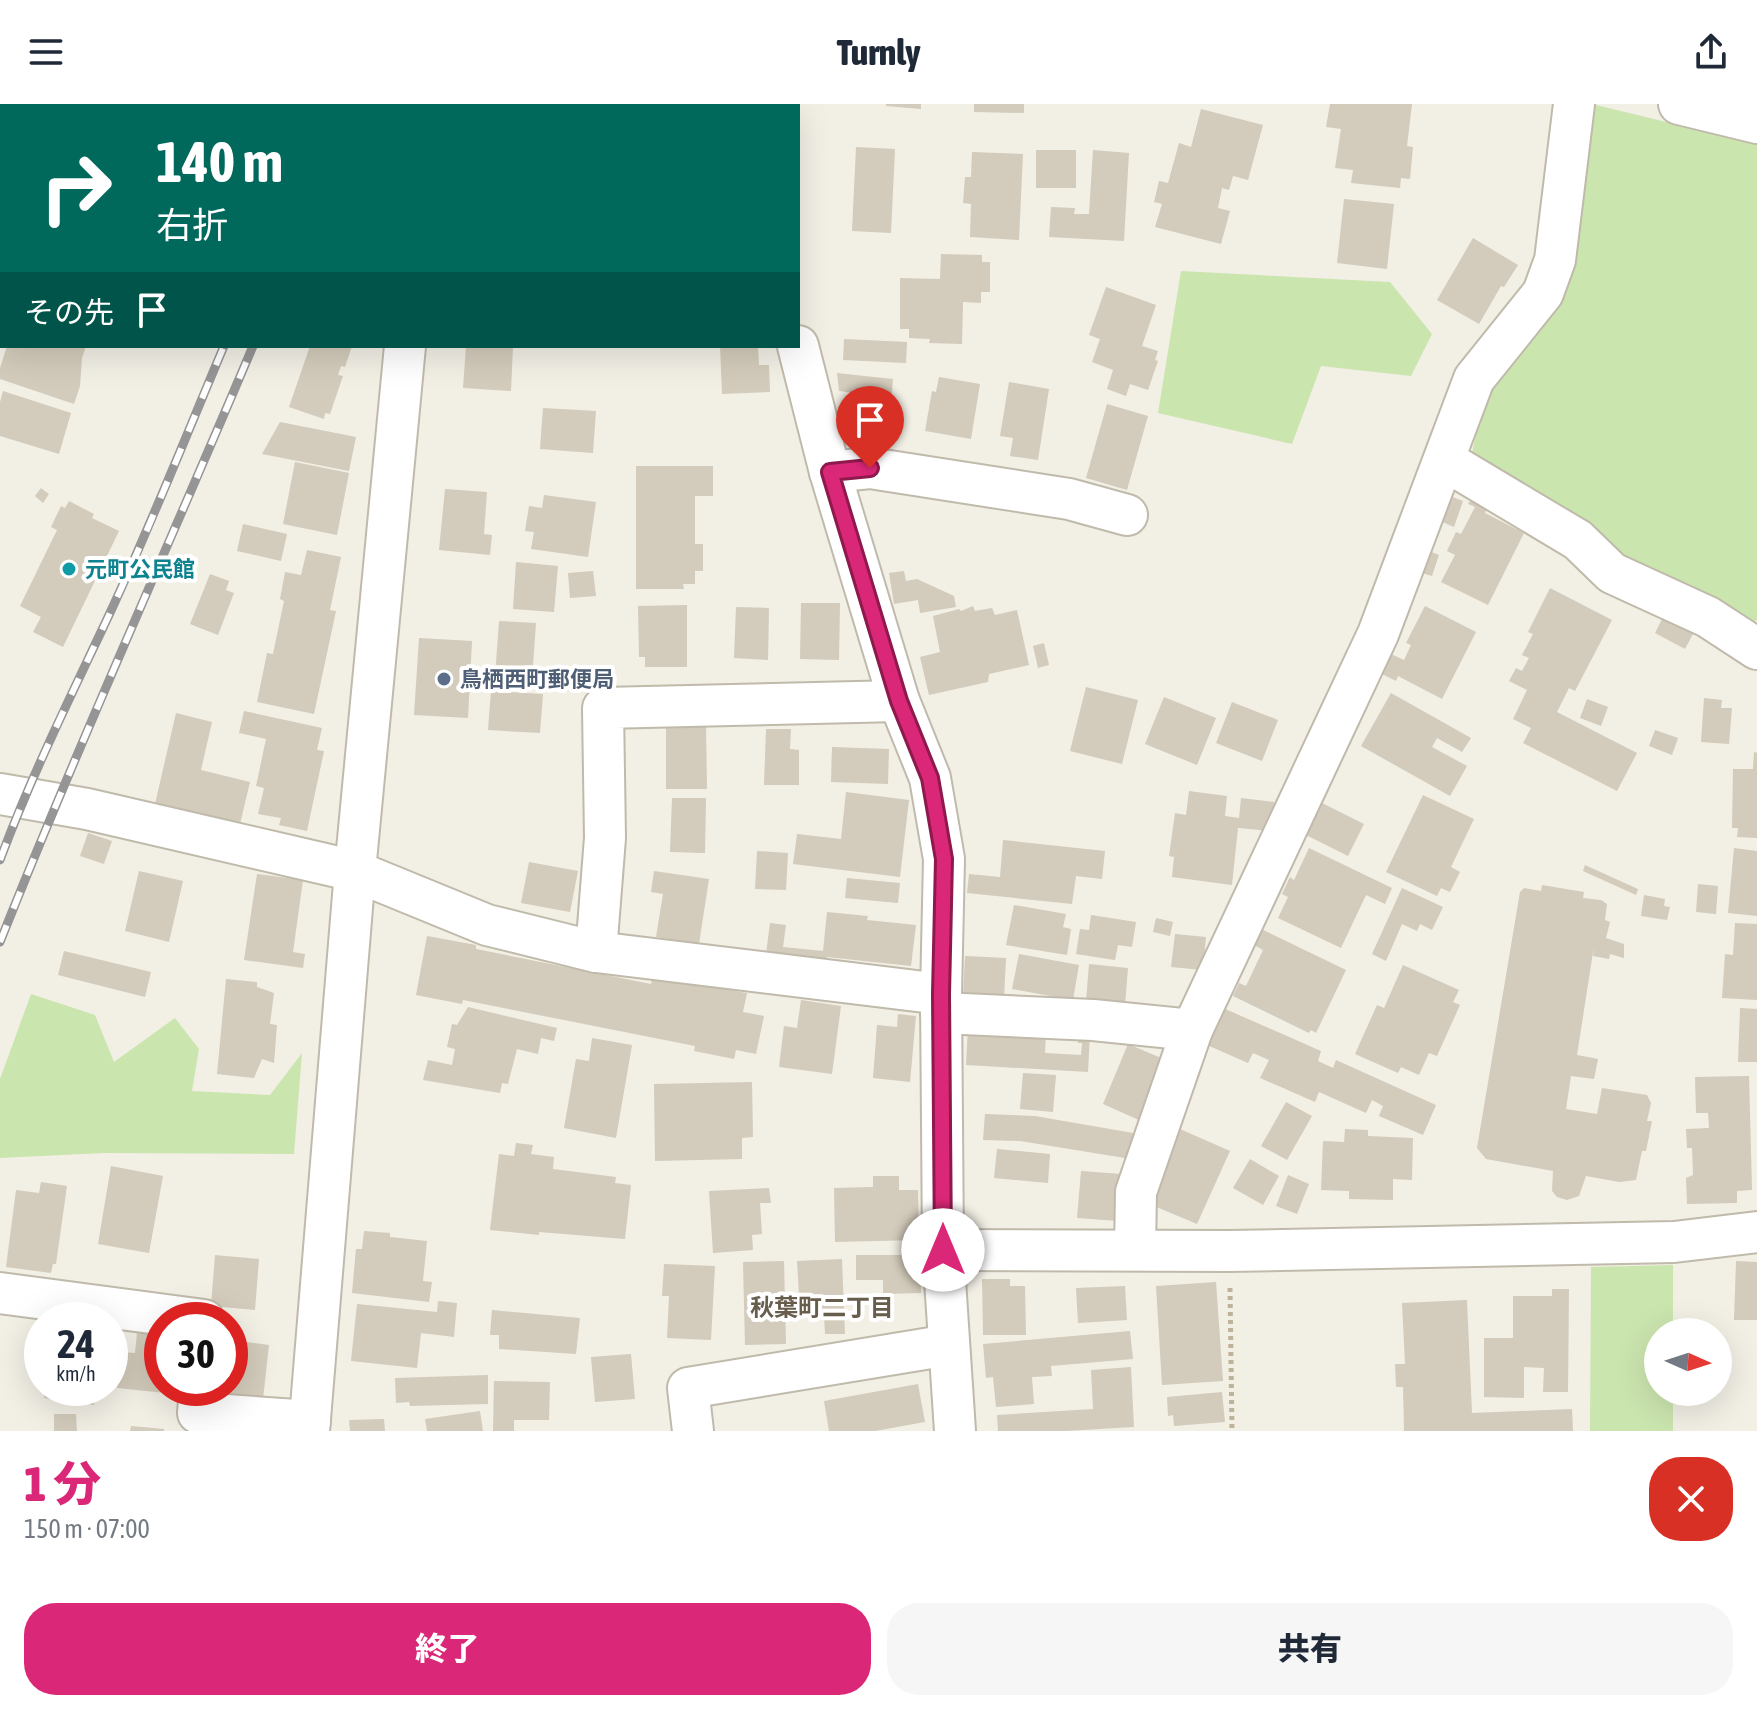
<!DOCTYPE html>
<html lang="ja">
<meta charset="utf-8">
<style>
:root{--surface:#fff;--page:#f6f6f7;--text:#1f2937;--muted:#747a83;--accent:#db2777}
body{margin:0;font-family:"Asap Condensed","Noto Sans JP",sans-serif;background:var(--page);color:var(--text);height:100vh;display:flex;flex-direction:column;font-size:30px;white-space:nowrap}
*{box-sizing:border-box;margin:0}
p{font-size:26px;color:var(--muted)}
.icon{flex:none;width:44px;height:44px;fill:none;stroke:currentColor;stroke-width:2;stroke-linecap:round;stroke-linejoin:round}
.map{position:relative;height:1327px;overflow:hidden}
.panel{display:flex;flex-direction:column;background:var(--surface);flex:1}
.panel>*{flex:none}
.guide{position:absolute;left:0px;top:0px;width:800px;height:244px;box-shadow:0 8px 32px #0002;background:#00695c;color:#fff;overflow:hidden}
.needle{width:52px;rotate:93deg}
.fabs{position:absolute;left:1644px;top:1214px;display:grid;gap:16px}
.fabs a{display:grid;place-items:center;width:88px;height:88px;border-radius:50%;background:var(--surface);box-shadow:0 8px 32px #0002;font-size:40px}
.speed{position:absolute;left:24px;top:1198px;display:flex;gap:16px;font-size:40px;font-weight:700;text-align:center}
.speed>*{display:grid;place-content:center;width:104px;height:104px;border-radius:50%;background:var(--surface);box-shadow:0 8px 32px #0002;line-height:1}
.speed small{font-size:20px;font-weight:400}
.speed .limit{border:12px solid #d22;background:#fff;color:#111}
.pin{position:absolute;display:grid;place-items:center;width:68px;height:68px;color:#fff;margin:-82px -34px;border-radius:50% 50% 50% 0;rotate:-45deg;box-shadow:0 0 8px #0007}
.pin .icon{rotate:45deg}
.me{position:absolute;width:88px;margin:-44px;rotate:0deg;stroke-linejoin:round;filter:drop-shadow(0 0 6px #0008)}
.turn{display:flex;align-items:center;gap:28px;height:168px;padding:0 24px;font-size:36px}
.turn .icon{width:104px;height:104px;stroke-width:2.5}
.turn b{display:block;font-size:56px;line-height:68px}
.then{display:flex;align-items:center;height:76px;padding:0 24px;background:#0003;gap:16px;font-size:30px}
.round{display:grid;place-items:center;flex:none;width:84px;height:84px;border-radius:32px;background:var(--page)}
.headline{display:flex;align-items:center;justify-content:space-between;height:136px;padding:0 24px}
h1{font-size:48px;font-weight:800;line-height:60px;color:var(--accent)}
.button{display:flex;gap:16px;margin-top:auto;padding:16px 24px}
.button a{flex:1;height:92px;border-radius:32px;background:var(--accent);color:#fff;font-size:32px;font-weight:800;line-height:92px;text-align:center}
.button a+a{background:var(--page);color:var(--text)}
header{display:flex;justify-content:space-between;align-items:center;height:104px;padding:0 24px;background:var(--surface);font-size:36px;font-weight:800}
.map>svg:first-child{display:block}
.green{fill:#cbe5af}
.building{fill:#d3cbbb}
.lines{fill:none;stroke-linecap:round;stroke-linejoin:round}
.minor-casing{stroke:#c0baab;stroke-width:44}
.path{stroke:#beb39a;stroke-width:5;stroke-dasharray:4 4;stroke-linecap:butt}
.minor{stroke:#fff;stroke-width:40}
.rail-casing{stroke:#959595;stroke-width:9}
.rail{stroke:#fff;stroke-width:6;stroke-dasharray:18;stroke-linecap:butt}
.route-casing{stroke:#8e194d;stroke-width:20}
.route{stroke:#db2777;stroke-width:14}
.culture-dot{fill:#0f9aa8;stroke:#fff;stroke-width:3}
.service-dot{fill:#5c6f8a;stroke:#fff;stroke-width:3}
.labels{text-anchor:middle;stroke-width:8;stroke-linejoin:round;paint-order:stroke}
.culture-label{font-size:22px;font-weight:bold;fill:#0d838f;stroke:#fff;text-anchor:start}
.service-label{font-size:22px;font-weight:bold;fill:#4e5e75;stroke:#fff;text-anchor:start}
.neighbourhood-label{font-size:24px;font-weight:bold;fill:#675d4d;stroke:#fff}
</style>
<header><svg class="icon" aria-label="menu" viewBox="0 0 24 24"><path d="M4 6h16M4 12h16M4 18h16"/></svg>Turnly<svg class="icon" aria-label="share" viewBox="0 0 24 24"><path d="M12 15V3M7 8l5-5 5 5M5 13v7h14v-7"/></svg></header>
<div class="map">
<svg width="1757" height="1327" viewBox="0 0 1757 1327">
<rect width="100%" height="100%" fill="#f2efe5"/>
<g class="green">
<polygon points="87,0 304,0 87,2"/>
<polygon points="1592,0 1757,40 1757,516 1749,522 1619,456 1560,409 1472,349 1484,293"/>
<polygon points="1181,167 1390,178 1432,230 1411,272 1321,262 1292,340 1158,309"/>
<polygon points="31,890 95,911 114,958 175,914 199,945 192,987 270,991 302,949 294,1050 104,1049 0,1054 0,975"/>
<polygon points="1673,1161 1673,1228 1658,1228 1658,1288 1673,1288 1673,1327 1590,1327 1591,1163"/>
</g>
<g class="building">
<polygon points="886,0 921,0 921,5 886,2"/>
<polygon points="974,0 1024,0 1024,9 974,8"/>
<polygon points="1330,0 1412,0 1407,42 1413,43 1410,75 1401,74 1400,84 1351,79 1353,66 1335,64 1341,25 1326,23"/>
<polygon points="1201,5 1263,21 1248,76 1233,72 1229,86 1222,84 1218,104 1230,107 1221,140 1155,123 1162,100 1154,98 1159,77 1168,79 1179,39 1191,43"/>
<polygon points="856,43 895,45 891,129 852,127"/>
<rect x="1036" y="46" width="40" height="38"/>
<polygon points="1093,46 1129,49 1124,137 1049,133 1051,103 1075,104 1074,110 1089,110"/>
<polygon points="972,48 1023,50 1019,136 970,133 971,100 963,99 965,73 971,73"/>
<polygon points="1344,95 1394,100 1387,165 1337,159"/>
<polygon points="1473,134 1518,161 1504,183 1501,182 1479,220 1437,196"/>
<polygon points="941,150 982,151 982,158 990,158 990,188 981,188 981,199 963,198 962,240 929,239 930,235 909,234 909,225 900,225 900,174 940,175"/>
<polygon points="1106,183 1156,201 1142,242 1158,247 1155,256 1158,257 1148,286 1130,280 1126,292 1107,285 1113,266 1092,258 1100,235 1089,231"/>
<polygon points="844,235 907,238 906,259 843,256"/>
<polygon points="7,242 86,242 82,254 80,282 74,300 0,275 0,264"/>
<polygon points="310,242 352,242 345,263 341,262 338,271 343,272 330,310 325,309 324,315 289,303"/>
<polygon points="466,242 513,242 511,287 463,284"/>
<polygon points="720,242 758,242 759,261 769,261 770,288 722,290"/>
<polygon points="837,269 893,275 888,335 852,333 854,289 839,287"/>
<polygon points="939,273 980,280 971,335 925,327 932,287 936,288"/>
<polygon points="1009,278 1049,285 1038,356 1010,352 1013,334 1000,332"/>
<polygon points="3,287 71,309 59,350 0,332 0,298"/>
<polygon points="1107,300 1148,312 1127,386 1086,374"/>
<polygon points="543,304 596,307 593,349 540,345"/>
<polygon points="280,318 356,333 349,367 262,350"/>
<polygon points="295,358 349,369 337,431 283,420"/>
<polygon points="636,362 713,362 713,392 695,392 695,440 703,440 703,467 695,467 695,480 683,480 684,485 636,485"/>
<polygon points="41,384 49,390 43,399 35,392"/>
<polygon points="445,385 487,388 484,430 492,431 490,451 439,446"/>
<polygon points="544,391 596,398 588,453 531,445 534,428 525,427 529,402 542,404"/>
<polygon points="1450,392 1463,397 1454,423 1440,417"/>
<polygon points="1472,394 1488,402 1485,409 1524,429 1488,501 1441,478 1455,451 1447,447 1456,428 1461,430 1475,403 1468,400"/>
<polygon points="69,397 94,410 92,414 119,427 63,543 33,528 41,513 20,502 57,426 51,423 61,402 65,404"/>
<polygon points="243,420 287,430 281,457 237,447"/>
<polygon points="307,446 341,453 330,506 336,507 314,610 257,598 267,549 273,550 284,497 280,495 285,468 301,471"/>
<polygon points="1427,446 1439,451 1432,472 1419,468"/>
<polygon points="516,458 558,462 554,508 513,505"/>
<polygon points="593,467 596,492 570,494 568,469"/>
<polygon points="904,467 906,477 917,475 954,492 956,503 920,509 918,496 894,500 889,469"/>
<polygon points="210,470 229,477 226,486 234,489 218,531 190,520"/>
<polygon points="1550,484 1612,516 1575,587 1569,584 1557,608 1637,649 1617,687 1523,639 1531,624 1513,615 1527,586 1509,577 1516,564 1522,567 1529,554 1522,551 1533,530 1528,528"/>
<polygon points="801,499 840,499 839,556 800,555"/>
<polygon points="687,501 687,563 645,563 645,553 639,553 638,502"/>
<polygon points="973,502 975,507 992,504 995,511 1017,506 1029,561 989,570 988,578 929,591 920,553 940,548 933,512 959,505 961,507"/>
<polygon points="1425,502 1476,528 1442,595 1398,572 1396,577 1380,569 1389,549 1404,556 1411,541 1406,539"/>
<polygon points="736,503 769,504 768,556 734,554"/>
<polygon points="1663,513 1694,528 1685,545 1655,529"/>
<polygon points="499,517 536,519 532,575 495,573"/>
<polygon points="419,534 472,537 468,614 414,611"/>
<polygon points="1044,539 1049,561 1038,564 1033,542"/>
<polygon points="1086,583 1138,596 1122,660 1070,647"/>
<polygon points="491,587 543,590 540,629 488,626"/>
<polygon points="1391,589 1471,634 1462,648 1437,634 1432,643 1467,662 1450,692 1361,642"/>
<polygon points="1164,593 1216,614 1197,661 1145,640"/>
<polygon points="1704,594 1722,596 1721,604 1732,604 1729,640 1701,638"/>
<polygon points="1587,595 1608,603 1601,622 1580,614"/>
<polygon points="1232,598 1278,616 1262,657 1216,639"/>
<polygon points="244,607 322,624 317,646 324,647 307,727 279,721 281,714 258,710 264,684 256,682 266,635 239,629"/>
<polygon points="176,609 212,618 201,666 250,678 240,720 155,700"/>
<polygon points="666,620 706,620 707,685 666,685"/>
<polygon points="766,625 791,625 790,645 799,646 799,681 764,681"/>
<polygon points="1655,626 1678,634 1672,651 1649,642"/>
<polygon points="832,643 889,645 888,680 831,678"/>
<polygon points="1754,648 1757,649 1757,734 1737,733 1738,724 1732,724 1733,665 1753,665"/>
<polygon points="1189,687 1227,692 1225,712 1239,714 1241,694 1274,698 1271,727 1238,724 1232,781 1172,773 1174,753 1169,752 1175,709 1186,711"/>
<polygon points="846,688 909,696 900,773 793,760 797,730 841,735"/>
<polygon points="1423,691 1474,715 1451,763 1460,768 1450,788 1441,784 1437,792 1386,768"/>
<polygon points="672,694 706,694 705,749 670,748"/>
<polygon points="1318,697 1364,720 1348,752 1302,729"/>
<polygon points="88,729 112,737 104,760 80,752"/>
<polygon points="1003,736 1105,747 1102,775 1076,772 1072,800 967,789 969,770 1000,773"/>
<polygon points="1309,744 1392,784 1385,800 1366,791 1341,844 1278,814 1288,793 1282,790 1290,773 1294,776"/>
<polygon points="1734,744 1757,747 1757,812 1728,809"/>
<polygon points="757,747 788,749 786,786 755,785"/>
<polygon points="529,758 578,767 570,808 521,799"/>
<polygon points="1585,761 1638,785 1636,791 1583,767"/>
<polygon points="139,767 183,777 169,838 125,827"/>
<polygon points="654,767 709,775 699,840 656,833 663,790 651,788"/>
<polygon points="257,770 303,776 293,848 305,850 303,864 244,856"/>
<polygon points="847,774 900,779 898,799 845,794"/>
<polygon points="1698,780 1718,782 1716,810 1696,808"/>
<polygon points="1542,781 1584,788 1583,794 1601,796 1607,800 1605,816 1610,818 1606,834 1624,840 1624,854 1610,850 1609,855 1593,852 1594,842 1577,951 1598,955 1594,975 1571,972 1566,1005 1597,1010 1602,984 1647,991 1651,999 1647,1017 1652,1017 1646,1047 1642,1047 1636,1076 1619,1078 1586,1072 1579,1092 1567,1096 1557,1093 1552,1087 1553,1067 1486,1055 1477,1044 1520,788 1524,784 1541,787"/>
<polygon points="1402,784 1443,803 1432,826 1420,820 1417,827 1402,820 1386,857 1372,850"/>
<polygon points="1644,791 1665,795 1664,802 1670,803 1667,816 1641,812"/>
<polygon points="1014,801 1066,810 1063,823 1071,825 1067,851 1006,841"/>
<polygon points="827,808 868,812 867,816 916,821 911,862 827,853 827,856 766,850 770,819 786,821 783,843 823,847"/>
<polygon points="1091,811 1136,818 1132,843 1118,841 1115,856 1076,850 1080,825 1089,826"/>
<polygon points="1156,814 1173,818 1170,832 1153,828"/>
<polygon points="1735,819 1757,820 1757,896 1722,894 1725,850 1733,851"/>
<polygon points="1259,824 1346,866 1316,929 1311,926 1309,929 1233,892 1239,879 1246,882 1263,846 1252,840"/>
<polygon points="1175,830 1206,833 1203,866 1171,863"/>
<polygon points="427,832 476,841 476,845 651,880 653,873 747,889 743,908 764,912 756,950 736,946 734,955 694,947 695,942 463,896 462,900 416,891"/>
<polygon points="64,847 151,868 145,893 58,871"/>
<polygon points="1019,850 1079,861 1073,896 1012,885"/>
<polygon points="965,852 1006,854 1004,895 963,893"/>
<polygon points="1089,860 1128,864 1125,901 1086,898"/>
<polygon points="1403,861 1459,886 1453,898 1460,901 1437,952 1429,949 1419,971 1401,963 1398,969 1355,950 1377,901 1384,904"/>
<polygon points="226,875 257,878 257,883 274,889 270,920 277,921 274,959 262,955 254,974 217,970"/>
<polygon points="801,896 841,902 832,970 779,963 784,922 797,924"/>
<polygon points="468,903 557,924 554,937 541,934 538,950 517,945 508,980 502,979 500,989 423,976 428,956 452,961 455,945 447,943 452,920 457,921"/>
<polygon points="1223,904 1321,947 1318,957 1333,964 1336,956 1436,1001 1423,1031 1379,1012 1383,1002 1372,996 1366,1009 1319,988 1315,998 1260,974 1269,956 1253,949 1248,959 1207,941"/>
<polygon points="1740,904 1757,905 1757,958 1738,958"/>
<polygon points="898,910 916,912 910,978 873,974 877,921 897,923"/>
<polygon points="968,923 1046,927 1045,949 1081,951 1082,939 1078,939 1078,929 1090,929 1088,968 966,961"/>
<polygon points="592,934 632,941 616,1034 564,1024 576,955 589,957"/>
<polygon points="1128,940 1166,956 1141,1017 1103,1000"/>
<polygon points="1023,969 1056,971 1053,1008 1020,1005"/>
<polygon points="1749,972 1752,1086 1737,1087 1737,1099 1687,1100 1686,1074 1693,1071 1692,1044 1687,1044 1686,1025 1709,1024 1708,1009 1696,1009 1695,973"/>
<polygon points="752,978 753,1033 742,1034 742,1055 655,1057 654,980"/>
<polygon points="1286,998 1312,1012 1287,1056 1261,1042"/>
<polygon points="985,1010 1035,1012 1139,1030 1131,1055 1020,1037 983,1036"/>
<polygon points="1180,1025 1230,1047 1197,1120 1147,1099"/>
<polygon points="1345,1025 1368,1026 1368,1032 1413,1034 1412,1076 1393,1075 1393,1096 1349,1095 1349,1087 1321,1086 1323,1037 1344,1038"/>
<polygon points="516,1039 533,1041 531,1050 554,1053 553,1065 616,1073 615,1079 631,1081 625,1135 539,1128 539,1131 490,1126 499,1050 514,1052"/>
<polygon points="997,1045 1050,1050 1048,1079 994,1074"/>
<polygon points="1250,1055 1279,1072 1263,1101 1233,1084"/>
<polygon points="111,1062 163,1072 149,1149 98,1140"/>
<polygon points="1081,1067 1122,1070 1118,1117 1077,1114"/>
<polygon points="1288,1071 1309,1080 1297,1110 1276,1102"/>
<polygon points="873,1072 899,1072 899,1086 918,1086 919,1136 835,1138 834,1084 873,1083"/>
<polygon points="41,1078 67,1082 56,1160 53,1160 51,1169 6,1163 16,1086 39,1089"/>
<polygon points="769,1084 771,1099 760,1099 762,1130 752,1131 753,1146 713,1149 709,1087"/>
<polygon points="364,1127 390,1129 390,1133 427,1137 423,1177 432,1178 429,1198 352,1189 356,1145 362,1145"/>
<polygon points="215,1151 259,1155 255,1206 211,1202"/>
<polygon points="856,1151 920,1151 921,1189 883,1190 883,1176 856,1176"/>
<polygon points="842,1155 845,1230 825,1230 824,1211 811,1212 810,1190 799,1191 797,1157"/>
<polygon points="784,1157 786,1240 745,1241 743,1158"/>
<polygon points="1736,1157 1757,1158 1757,1216 1734,1216"/>
<polygon points="664,1160 715,1162 711,1236 667,1234 669,1192 662,1192"/>
<polygon points="982,1175 1010,1175 1010,1182 1025,1182 1026,1231 983,1231"/>
<polygon points="1216,1178 1223,1277 1162,1281 1156,1182"/>
<polygon points="1125,1182 1127,1216 1078,1219 1076,1184"/>
<polygon points="1552,1185 1569,1185 1568,1288 1543,1288 1544,1264 1524,1263 1524,1294 1484,1293 1484,1234 1513,1234 1513,1192 1552,1192"/>
<polygon points="1467,1196 1472,1309 1572,1305 1573,1327 1404,1327 1403,1283 1396,1283 1395,1260 1405,1260 1402,1199"/>
<polygon points="438,1197 457,1199 454,1233 421,1229 417,1264 351,1257 357,1200 437,1208"/>
<polygon points="492,1206 580,1214 576,1250 499,1245 499,1231 490,1231"/>
<polygon points="1130,1227 1133,1255 1051,1262 1052,1272 1032,1273 1034,1300 996,1303 993,1273 986,1274 983,1240"/>
<polygon points="137,1229 162,1231 162,1284 176,1284 175,1290 117,1284 120,1248 135,1249"/>
<polygon points="230,1236 269,1241 263,1295 229,1292"/>
<polygon points="631,1250 635,1295 595,1298 591,1253"/>
<polygon points="1131,1263 1134,1323 1065,1327 998,1327 997,1311 1093,1305 1091,1266"/>
<polygon points="488,1271 488,1300 410,1302 409,1298 396,1299 395,1274"/>
<polygon points="494,1277 550,1278 549,1316 514,1316 514,1327 493,1327"/>
<polygon points="918,1280 925,1318 875,1327 829,1327 824,1297"/>
<polygon points="46,1284 96,1284 94,1301 44,1294"/>
<polygon points="1222,1288 1225,1318 1174,1322 1173,1311 1168,1312 1167,1293"/>
<polygon points="480,1307 483,1327 427,1327 425,1315"/>
<polygon points="54,1310 76,1310 77,1327 54,1327"/>
<polygon points="384,1315 385,1327 350,1327 349,1316"/>
<polygon points="131,1322 164,1325 164,1327 130,1327"/>
</g>
<g class="lines">
<defs>
<g id="minor">
<polyline points="730,0 731,2"/>
<polyline points="1679,0 1757,19"/>
<polyline points="40,2 43,0"/>
<polyline points="427,2 427,0"/>
<polyline points="0,39 2,37"/>
<polyline points="798,242 830,368 899,597 930,674 944,755 941,890 943,1146 955,1327"/>
<polyline points="1444,356 1578,436 1612,469 1708,513 1757,545"/>
<polyline points="830,368 870,364 1069,395 1127,411"/>
<polyline points="0,690 87,705 355,767 487,821 596,848 941,890"/>
<polyline points="596,848 605,734 603,604 899,597"/>
<polyline points="941,909 1093,916 1192,926"/>
<polyline points="943,1146 1229,1147 1674,1138 1757,1128"/>
<polyline points="1135,1146 1136,1088 1192,926 1378,530 1474,275 1543,189 1555,156 1574,0"/>
<polyline points="0,1189 204,1216"/>
<polyline points="200,1284 198,1309 310,1317"/>
<polyline points="309,1327 355,767 405,242"/>
<polyline points="693,1327 688,1284 949,1241"/>
</g>
</defs>
<use href="#minor" class="minor-casing"/>
<polyline class="path" points="1230,1184 1232,1327"/>
<use href="#minor" class="minor"/>
<defs>
<g id="rail">
<polyline points="319,2 320,0"/>
<polyline points="347,2 348,0"/>
<path d="M0,756c31,-84 71,-164 109,-245 41,-88 77,-179 115,-269"/>
<path d="M0,838c80,-201 169,-397 253,-596"/>
</g>
</defs>
<use href="#rail" class="rail-casing"/>
<use href="#rail" class="rail"/>
</g>
<g class="lines">
<defs>
<polyline id="route" points="870,364 830,368 899,597 930,674 944,755 941,890 943,1146"/>
</defs>
<use href="#route" class="route-casing"/>
<use href="#route" class="route"/>
</g>
<circle class="culture-dot" cx="69" cy="465" r="8"/>
<circle class="service-dot" cx="444" cy="575" r="8"/>
<g class="labels">
<g class="culture-label">
<text x="85" y="473">元町公民館</text>
</g>
<g class="service-label">
<text x="460" y="583">鳥栖西町郵便局</text>
</g>
<g class="neighbourhood-label">
<text x="822" y="1212">秋葉町二丁目</text>
</g>
</g>
</svg>
<div class="fabs">
<a><svg class="needle" viewBox="-14 -14 28 28"><path d="M0-13l5 13h-10z" fill="#e53935"/><path d="M0 13l5-13h-10z" fill="#747a83"/></svg></a>
</div>
<div class="speed"><div>24<small>km/h</small></div><div class="limit">30</div></div>
<div class="pin" style="left:870px;top:364px;background:#d93025"><svg class="icon" aria-label="arrive" viewBox="0 0 24 24"><path d="M6 21V4h12l-3 4 3 4H6"/></svg></div>
<svg class="me" style="left:943px;top:1146px" viewBox="-20 -20 40 40"><circle r="19" fill="#fff"/><path d="M0-13L10 11 0 6-10 11z" fill="#db2777"/></svg>
<div class="guide">
<div class="turn"><svg class="icon" aria-label="right" viewBox="0 0 24 24"><path d="M7 20v-9h11M14 6l5 5-5 5"/></svg><div><b>140 m</b>右折</div></div>
<div class="then">その先<svg class="icon" aria-label="arrive" viewBox="0 0 24 24"><path d="M6 21V4h12l-3 4 3 4H6"/></svg></div>
</div>
</div>
<section class="panel">
<div class="headline"><div><h1>1 分</h1><p>150 m · 07:00</p></div><a class="round" style="background:#d93025;color:#fff"><svg class="icon" aria-label="close" viewBox="0 0 24 24"><path d="M6 6l12 12M18 6L6 18"/></svg></a></div>
<div class="button"><a>終了</a><a>共有</a></div>
</section>
